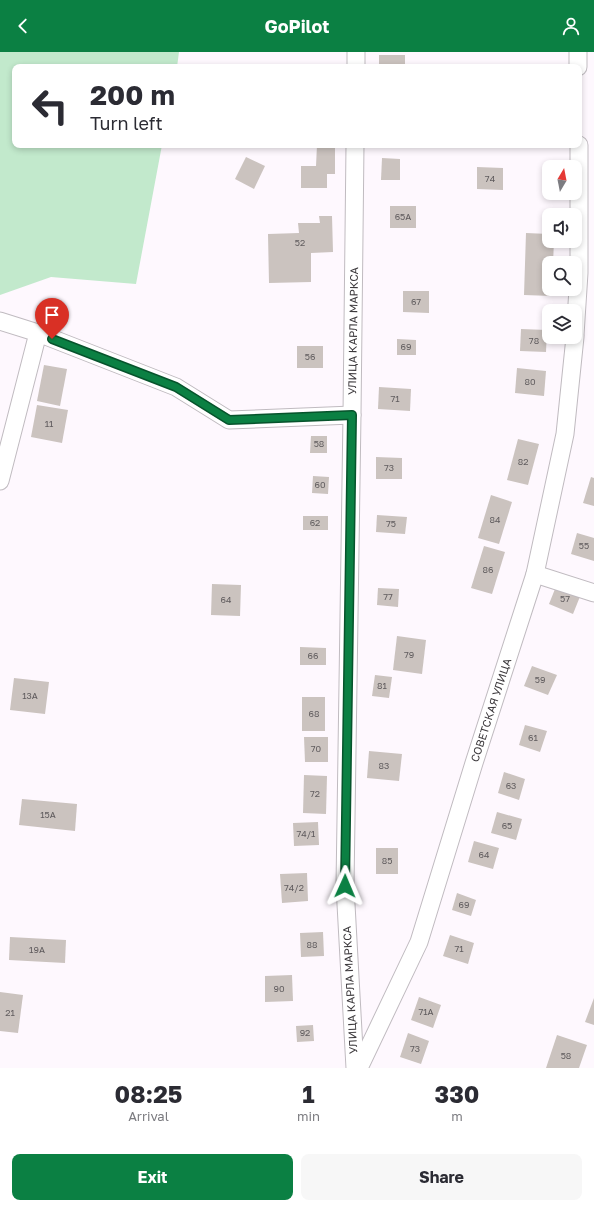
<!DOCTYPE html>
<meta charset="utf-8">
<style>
:root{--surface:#fff;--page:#f7f7f7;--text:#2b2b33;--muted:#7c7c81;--accent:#0b8043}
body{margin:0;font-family:"Golos Text",sans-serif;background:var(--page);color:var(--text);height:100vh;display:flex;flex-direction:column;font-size:15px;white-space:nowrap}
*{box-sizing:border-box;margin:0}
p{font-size:13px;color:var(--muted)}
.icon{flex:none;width:22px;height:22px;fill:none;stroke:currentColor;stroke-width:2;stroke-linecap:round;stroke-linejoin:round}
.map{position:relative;height:1016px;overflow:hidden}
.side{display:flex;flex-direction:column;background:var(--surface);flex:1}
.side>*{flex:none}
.hud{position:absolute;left:12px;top:12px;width:570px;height:84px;border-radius:8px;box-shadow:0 2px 6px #0003;background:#fff;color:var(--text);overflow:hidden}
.needle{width:26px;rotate:10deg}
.tools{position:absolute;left:542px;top:108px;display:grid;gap:8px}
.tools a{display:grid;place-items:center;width:40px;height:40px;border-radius:8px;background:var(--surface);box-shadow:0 2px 6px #0003;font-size:20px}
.pin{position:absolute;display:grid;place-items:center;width:34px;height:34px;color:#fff;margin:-41px -17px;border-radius:50% 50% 50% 0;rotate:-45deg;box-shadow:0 0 4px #0007}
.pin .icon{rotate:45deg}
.me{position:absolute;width:44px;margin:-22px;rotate:1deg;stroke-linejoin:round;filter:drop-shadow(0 0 3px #0008)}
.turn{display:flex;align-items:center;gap:14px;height:84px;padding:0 12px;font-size:18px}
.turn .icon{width:52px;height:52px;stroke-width:2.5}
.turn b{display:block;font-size:28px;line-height:34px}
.eta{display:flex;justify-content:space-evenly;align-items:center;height:68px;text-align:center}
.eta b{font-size:24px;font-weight:700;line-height:28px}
.button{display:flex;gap:8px;margin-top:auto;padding:8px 12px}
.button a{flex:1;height:46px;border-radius:8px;background:var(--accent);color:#fff;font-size:16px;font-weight:700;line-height:46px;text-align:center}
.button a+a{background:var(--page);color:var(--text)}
header{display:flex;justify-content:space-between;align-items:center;height:52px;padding:0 12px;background:var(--accent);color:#fff;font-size:18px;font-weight:700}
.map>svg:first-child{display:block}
.green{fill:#c2e9cc}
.building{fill:#cbc3bf}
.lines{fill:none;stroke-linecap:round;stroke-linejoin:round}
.minor-casing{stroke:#c0bbc0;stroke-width:19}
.minor{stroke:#fff;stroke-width:17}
.route-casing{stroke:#07532c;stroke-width:10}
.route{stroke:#0b8043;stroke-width:7}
.labels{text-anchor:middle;stroke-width:3;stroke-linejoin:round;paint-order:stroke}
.number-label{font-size:9px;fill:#605c5e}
.street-label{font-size:11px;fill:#3d3a3d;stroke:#fff}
</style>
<header><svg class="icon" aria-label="back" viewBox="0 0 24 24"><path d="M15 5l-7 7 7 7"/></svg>GoPilot<svg class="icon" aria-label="person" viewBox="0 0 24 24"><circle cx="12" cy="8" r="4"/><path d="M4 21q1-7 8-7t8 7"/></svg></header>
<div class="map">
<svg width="594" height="1016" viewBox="0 0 594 1016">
<rect width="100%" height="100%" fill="#fef8fe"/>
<polygon class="green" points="0,0 179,0 177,15 15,15 15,93 162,93 136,232 51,225 0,243"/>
<g class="building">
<rect x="379" y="3" width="26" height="12"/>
<polygon points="317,93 335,93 335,122 327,122 327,136 301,136 301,114 316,114"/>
<polygon points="246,105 265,114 254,137 235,127"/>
<polygon points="382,106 400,107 400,128 381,128"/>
<polygon points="477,115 503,116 503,138 477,137"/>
<rect x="390" y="154" width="26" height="22"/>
<polygon points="319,164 332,164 333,200 311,201 311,230 269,231 268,182 299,181 298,171 320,171"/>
<polygon points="526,181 549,182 549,189 554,189 553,211 549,211 549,237 552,237 552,244 524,243"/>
<polygon points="403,239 429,239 429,261 403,260"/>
<polygon points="521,277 547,278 546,300 520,299"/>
<polygon points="397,287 416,288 416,303 397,303"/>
<rect x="297" y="294" width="26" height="22"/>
<polygon points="44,313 67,317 60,354 37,349"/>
<polygon points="517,316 546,319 544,344 515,341"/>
<polygon points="379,335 411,337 410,359 378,357"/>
<polygon points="37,353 68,358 62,391 31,385"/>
<polygon points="311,384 327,384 327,401 310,401"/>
<polygon points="518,387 539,392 528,433 507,428"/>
<polygon points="376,405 402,406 402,427 376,427"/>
<polygon points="313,424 329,425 328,442 312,441"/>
<polygon points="591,425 594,426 594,454 583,451"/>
<polygon points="491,443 512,450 499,492 478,486"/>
<polygon points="377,463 407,465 405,482 376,480"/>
<rect x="303" y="464" width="25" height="14"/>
<polygon points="577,481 594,486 594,509 571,502"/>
<polygon points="484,494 505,500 492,542 471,536"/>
<polygon points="212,532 241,533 240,564 211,563"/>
<polygon points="557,532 581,542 573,562 549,552"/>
<polygon points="378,536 399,537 398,555 377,553"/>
<polygon points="397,584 426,588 422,622 393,618"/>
<polygon points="300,595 326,596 326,613 300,613"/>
<polygon points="532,614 557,623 548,643 524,634"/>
<polygon points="375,623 392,625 389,646 372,644"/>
<polygon points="14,626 49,630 45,662 10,658"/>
<rect x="302" y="645" width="23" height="34"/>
<polygon points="525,673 547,679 540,700 519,693"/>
<polygon points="304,685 328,685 328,710 305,710"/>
<polygon points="369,699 402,702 399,729 367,726"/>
<polygon points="504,720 525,727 519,748 498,741"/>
<polygon points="304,723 327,724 326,762 303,761"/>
<polygon points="22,747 77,752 75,779 19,773"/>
<polygon points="497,760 522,767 516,788 491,781"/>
<polygon points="318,770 319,793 294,794 293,771"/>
<polygon points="474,789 499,796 493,817 468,810"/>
<rect x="376" y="796" width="22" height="26"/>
<polygon points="307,821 308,849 282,851 280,822"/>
<polygon points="457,841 476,848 471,864 452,858"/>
<polygon points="323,880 324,904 301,905 300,881"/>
<polygon points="450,883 474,891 468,912 443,904"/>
<polygon points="10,885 66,888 65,911 9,908"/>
<polygon points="292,923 293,949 265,950 265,924"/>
<polygon points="0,940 23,943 18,981 0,979"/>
<polygon points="419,945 441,953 433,976 411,968"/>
<polygon points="594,946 594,973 585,970"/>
<polygon points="313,973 314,989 297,990 296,974"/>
<polygon points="408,981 429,989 421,1012 400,1005"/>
<polygon points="557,983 587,993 579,1016 546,1016"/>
</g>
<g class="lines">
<defs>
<g id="minor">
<polyline points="578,0 578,15"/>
<polyline points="356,15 356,0"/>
<polyline points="0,269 38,281 176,335 229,368 352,363"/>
<polyline points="575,283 579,221 579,93"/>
<polyline points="0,429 38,281"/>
<polyline points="535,522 594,541"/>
<polyline points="355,1016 345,834 352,363 355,93"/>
<polyline points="359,1016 419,890 474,711 535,522 565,382 575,285"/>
</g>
</defs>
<use href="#minor" class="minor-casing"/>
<use href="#minor" class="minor"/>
</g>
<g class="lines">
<defs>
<polyline id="route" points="52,287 176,335 229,368 352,363 345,834"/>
</defs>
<use href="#route" class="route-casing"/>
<use href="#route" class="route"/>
</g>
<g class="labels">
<g class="number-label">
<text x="490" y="130">74</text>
<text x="403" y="168">65А</text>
<text x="300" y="194">52</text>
<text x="416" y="253">67</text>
<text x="534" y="292">78</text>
<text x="406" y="298">69</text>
<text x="310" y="308">56</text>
<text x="530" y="333">80</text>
<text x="395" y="350">71</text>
<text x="49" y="375">11</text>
<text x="319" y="395">58</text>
<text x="523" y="413">82</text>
<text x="389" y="419">73</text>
<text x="320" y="436">60</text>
<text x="495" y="471">84</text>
<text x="315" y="474">62</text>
<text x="391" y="475">75</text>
<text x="584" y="497">55</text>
<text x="488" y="521">86</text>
<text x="388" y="548">77</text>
<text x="565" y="550">57</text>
<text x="226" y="551">64</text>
<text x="409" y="606">79</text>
<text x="313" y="607">66</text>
<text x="540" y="631">59</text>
<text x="382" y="637">81</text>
<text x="30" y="647">13А</text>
<text x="314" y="665">68</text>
<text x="533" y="689">61</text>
<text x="316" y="700">70</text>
<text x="384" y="717">83</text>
<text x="511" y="737">63</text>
<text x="315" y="745">72</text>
<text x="48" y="766">15А</text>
<text x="507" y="777">65</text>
<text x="306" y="785">74/1</text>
<text x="484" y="806">64</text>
<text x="387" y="812">85</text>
<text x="294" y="839">74/2</text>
<text x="464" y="856">69</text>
<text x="312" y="896">88</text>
<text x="459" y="900">71</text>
<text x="37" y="901">19А</text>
<text x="279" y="940">90</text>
<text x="426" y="963">71А</text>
<text x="10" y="964">21</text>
<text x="305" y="984">92</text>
<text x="415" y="1000">73</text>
<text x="566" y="1007">58</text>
</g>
<g class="street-label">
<text transform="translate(353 279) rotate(-89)" y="4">УЛИЦА КАРЛА МАРКСА</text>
<text transform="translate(491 658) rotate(-72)" y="4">СОВЕТСКАЯ УЛИЦА</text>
<text transform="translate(350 938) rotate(-93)" y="4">УЛИЦА КАРЛА МАРКСА</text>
</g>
</g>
</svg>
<div class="tools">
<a><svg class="needle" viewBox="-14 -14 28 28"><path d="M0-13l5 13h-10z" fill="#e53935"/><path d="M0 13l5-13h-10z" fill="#7c7c81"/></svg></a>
<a><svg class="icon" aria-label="sound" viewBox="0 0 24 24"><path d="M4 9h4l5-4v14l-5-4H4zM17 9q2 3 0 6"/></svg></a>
<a><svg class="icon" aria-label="search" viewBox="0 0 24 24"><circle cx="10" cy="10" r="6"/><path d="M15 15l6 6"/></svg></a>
<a><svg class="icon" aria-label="layers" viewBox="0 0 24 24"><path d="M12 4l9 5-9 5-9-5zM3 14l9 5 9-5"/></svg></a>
</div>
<div class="pin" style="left:52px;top:287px;background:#d93025"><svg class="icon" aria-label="arrive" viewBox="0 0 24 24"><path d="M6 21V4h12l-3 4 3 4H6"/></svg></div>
<svg class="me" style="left:345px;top:834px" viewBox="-20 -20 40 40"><path d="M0-17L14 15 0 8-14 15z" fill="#0b8043" stroke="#fff" stroke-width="4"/></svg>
<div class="hud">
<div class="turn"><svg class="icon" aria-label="left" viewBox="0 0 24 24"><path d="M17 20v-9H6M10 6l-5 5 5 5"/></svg><div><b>200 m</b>Turn left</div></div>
</div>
</div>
<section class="side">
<div class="eta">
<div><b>08:25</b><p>Arrival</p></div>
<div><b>1</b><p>min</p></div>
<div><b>330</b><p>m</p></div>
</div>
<div class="button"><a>Exit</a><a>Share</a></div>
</section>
